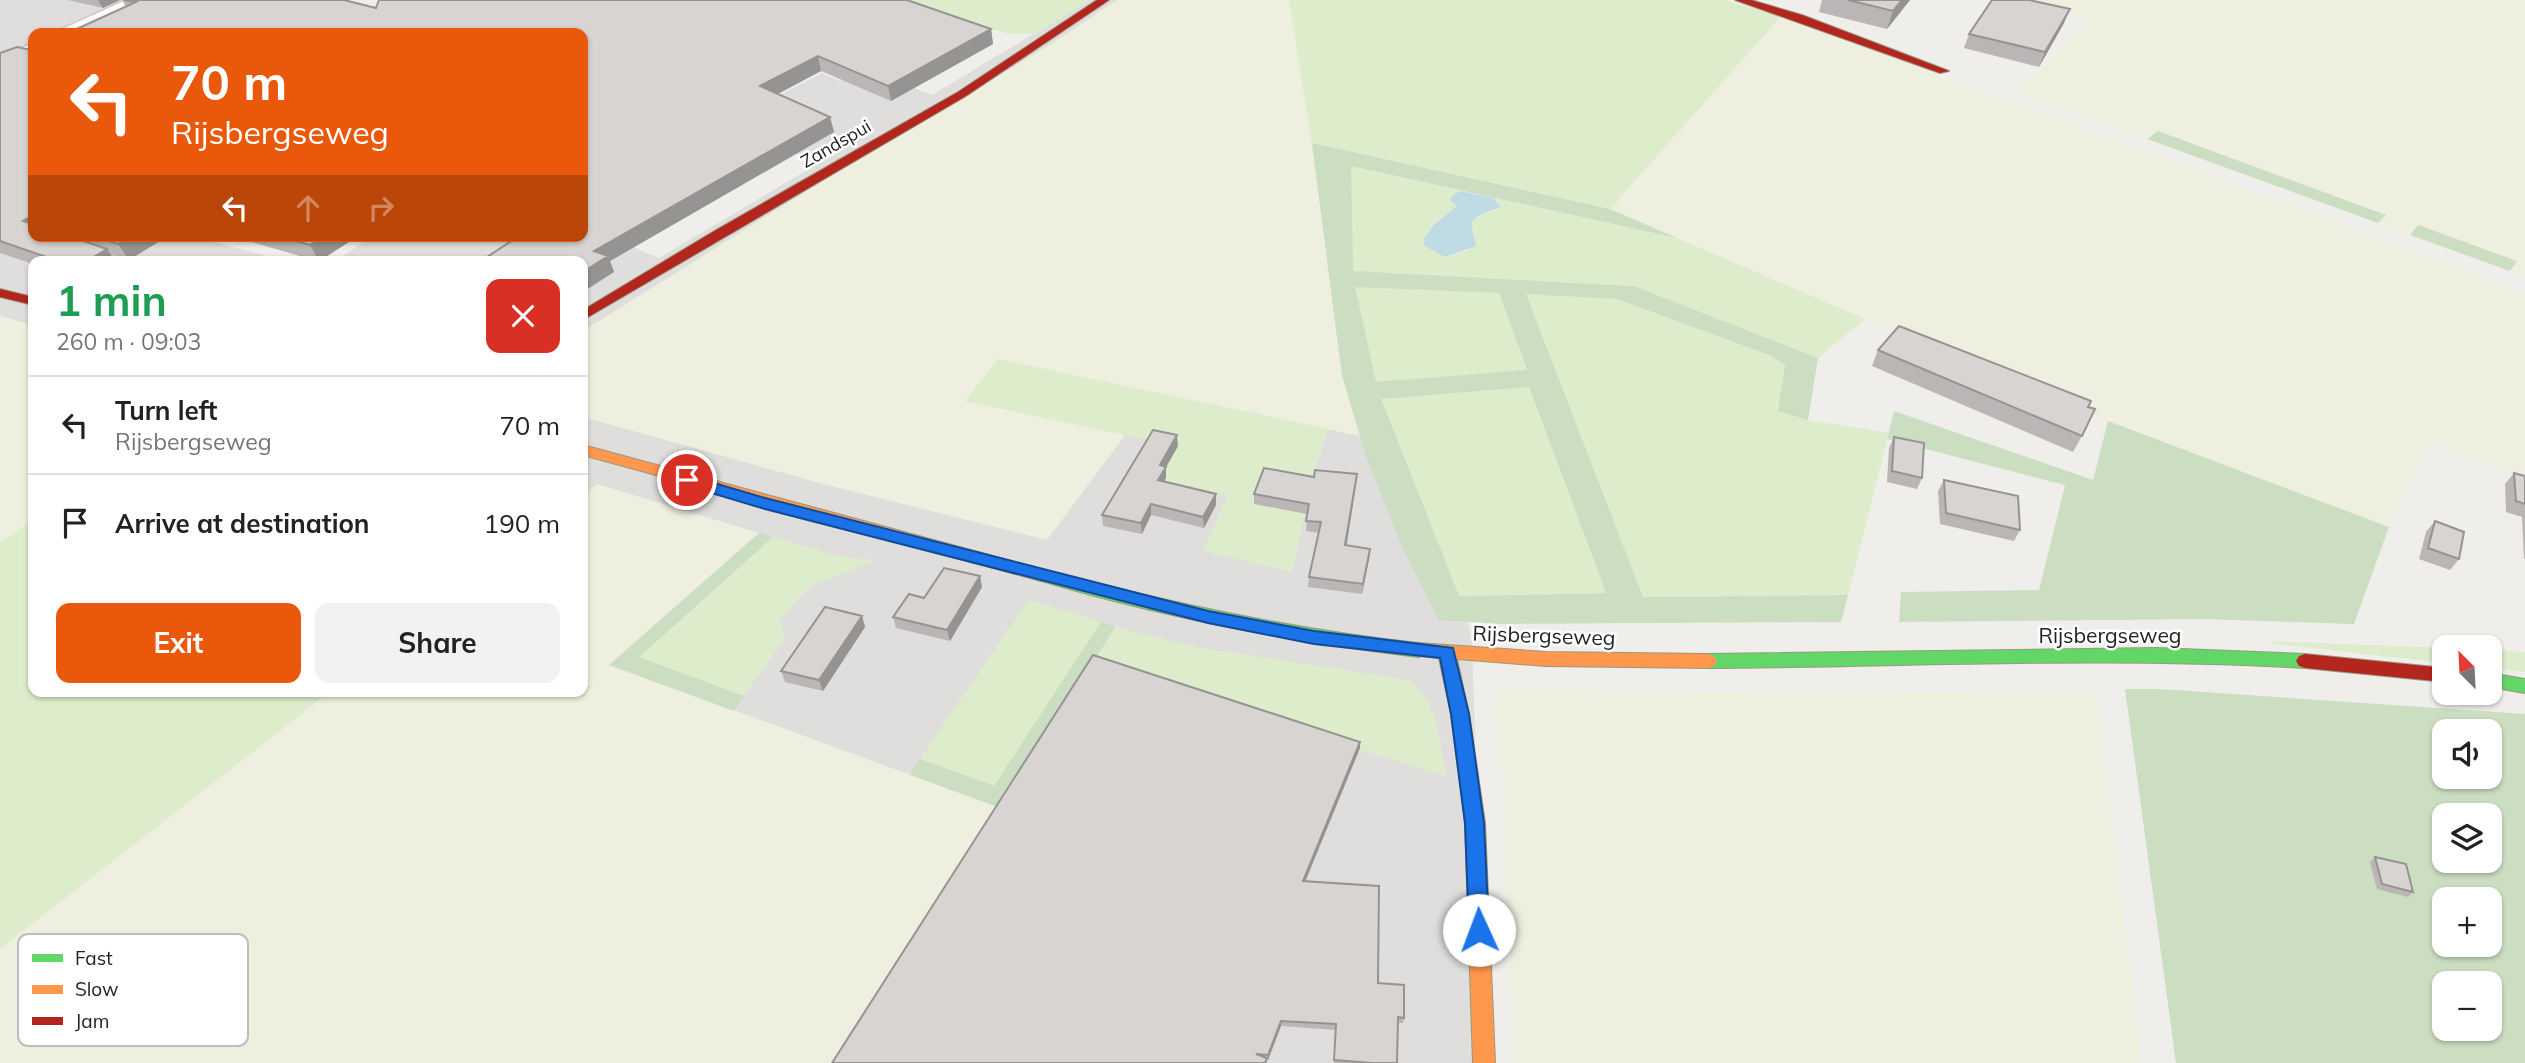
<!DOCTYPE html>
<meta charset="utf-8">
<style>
:root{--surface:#fff;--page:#f2f2f2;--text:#222;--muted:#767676;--line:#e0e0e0;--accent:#ea580c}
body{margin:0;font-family:Mulish,sans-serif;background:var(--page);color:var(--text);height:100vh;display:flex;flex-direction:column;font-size:26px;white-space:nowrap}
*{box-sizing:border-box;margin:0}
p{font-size:23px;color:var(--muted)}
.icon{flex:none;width:38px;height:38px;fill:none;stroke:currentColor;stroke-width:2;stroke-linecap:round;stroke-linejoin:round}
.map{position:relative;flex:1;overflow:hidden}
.panel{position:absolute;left:28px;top:256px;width:560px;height:441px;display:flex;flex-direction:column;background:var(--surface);border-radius:14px;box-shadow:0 2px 5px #0004}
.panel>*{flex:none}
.top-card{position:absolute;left:28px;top:28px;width:560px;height:214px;border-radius:14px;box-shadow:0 2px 5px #0004;background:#ea580c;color:#fff;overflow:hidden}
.needle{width:46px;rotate:336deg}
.fabs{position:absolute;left:2432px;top:635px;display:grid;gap:14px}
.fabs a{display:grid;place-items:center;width:70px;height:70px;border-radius:14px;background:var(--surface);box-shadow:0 2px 5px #0004;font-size:35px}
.pin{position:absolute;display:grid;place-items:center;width:60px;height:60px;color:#fff;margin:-30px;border:4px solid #fff;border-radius:50%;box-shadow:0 2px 7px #0007}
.me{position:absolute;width:77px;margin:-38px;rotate:358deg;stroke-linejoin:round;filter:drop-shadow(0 0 5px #0008)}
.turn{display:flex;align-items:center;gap:24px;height:147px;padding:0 28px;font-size:32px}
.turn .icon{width:91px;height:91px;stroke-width:2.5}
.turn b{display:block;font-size:49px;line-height:60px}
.lanes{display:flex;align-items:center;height:66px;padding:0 28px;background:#0003;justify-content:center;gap:35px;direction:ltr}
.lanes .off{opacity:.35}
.round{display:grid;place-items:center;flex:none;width:74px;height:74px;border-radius:14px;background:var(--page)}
.head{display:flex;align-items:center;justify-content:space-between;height:119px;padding:0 28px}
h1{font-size:42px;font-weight:700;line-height:52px;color:#1e9e55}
.primary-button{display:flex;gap:14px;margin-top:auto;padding:14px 28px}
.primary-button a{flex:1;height:80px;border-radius:14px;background:var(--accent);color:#fff;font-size:28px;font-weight:700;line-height:80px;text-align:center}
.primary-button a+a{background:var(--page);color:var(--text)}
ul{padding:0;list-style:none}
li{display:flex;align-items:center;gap:21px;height:98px;padding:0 28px;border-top:2px solid var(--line)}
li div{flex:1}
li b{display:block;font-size:26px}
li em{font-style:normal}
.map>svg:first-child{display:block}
.residential{fill:#dfdedc}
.farmland{fill:#efefdf}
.grass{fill:#ddeccb}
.forest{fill:#cbdec1;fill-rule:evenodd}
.water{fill:#bfdbe3}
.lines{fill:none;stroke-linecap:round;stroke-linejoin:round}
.street-casing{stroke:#c9c8c7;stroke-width:3}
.fast-casing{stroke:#999a82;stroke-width:2}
.slow-casing{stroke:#999a82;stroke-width:2}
.jam-casing{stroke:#999a82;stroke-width:2}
.street{fill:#fdfcfc;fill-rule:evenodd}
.fast{fill:#63d668;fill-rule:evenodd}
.slow{fill:#ff974d;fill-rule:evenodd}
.jam{fill:#b3261e;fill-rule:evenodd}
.wall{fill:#b9b6b5}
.shaded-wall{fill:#969493}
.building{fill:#d7d4d2;stroke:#969493;stroke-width:2}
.route{fill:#1a73e8;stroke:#114b97;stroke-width:2}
.labels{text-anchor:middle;stroke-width:5;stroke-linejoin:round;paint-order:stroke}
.far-street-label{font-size:18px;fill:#222;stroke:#fff}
.street-label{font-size:21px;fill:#222;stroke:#fff}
.key{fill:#fff;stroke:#bdbdbd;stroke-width:2}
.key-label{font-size:19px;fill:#222}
</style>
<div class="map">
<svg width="2525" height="1063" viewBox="0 0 2525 1063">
<rect width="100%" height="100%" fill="#f0eeeb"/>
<g class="residential">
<polygon points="0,0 242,0 98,33 33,33 33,67 0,84"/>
<polygon points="1090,0 1317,0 1472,640 1485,1063 1215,1063 583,691 583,261 336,261 372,236 583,236 583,226 659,258 819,163 744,132 732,119 822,73 840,81 864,68 932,95"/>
<polygon points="0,186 33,236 192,236 285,261 33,261 33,627 0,653"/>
</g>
<g class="farmland">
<polygon points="1117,0 1289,0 1307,106 1342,375 1360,436 998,360 965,401 1126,434 1047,540 823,484 583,417 583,331 816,185 1048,46"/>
<polygon points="2027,0 2525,0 2525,276 2510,271 2516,261 2418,225 2410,235 2378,223 2386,215 2158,131 2147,139 2018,92 2088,20"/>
<polygon points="1781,16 2525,293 2525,479 2431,442 2389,527 2108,421 1610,209"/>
<polygon points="0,316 33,325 33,521 0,543"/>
<polygon points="597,484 759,533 610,665 1001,808 837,1063 0,1063 0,949 331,691 583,691 583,495"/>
<polygon points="1497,689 1799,692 2096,690 2142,1063 1516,1063 1504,873 1502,776 1494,707"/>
</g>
<g class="grass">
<polygon points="902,0 1090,0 1035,34 1008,34"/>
<polygon points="1289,0 1724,0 1781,16 1610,209 1312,143"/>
<polygon points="1351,166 1461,191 1453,195 1458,205 1449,213 1444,257 1469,250 1471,223 1478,216 1495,211 1499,203 1494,198 1677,238 1865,319 1818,358 1634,286 1353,271"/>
<polygon points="1355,287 1499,293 1527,371 1376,382"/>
<polygon points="1525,293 1617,299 1769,355 1785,365 1779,411 1808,420 1889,433 1848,595 1643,597"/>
<polygon points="998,359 1328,429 1313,478 1292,572 1203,551 1228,495 1157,479 1176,446 965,401"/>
<polygon points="1529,387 1606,593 1459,596 1381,399"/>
<polygon points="33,521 33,691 331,691 0,949 0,543"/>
<polygon points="773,537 838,556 875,561 809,587 779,621 786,637 744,696 638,658"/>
<polygon points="1029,600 1101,622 994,786 920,759"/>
<path d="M1115,627l86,21 209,32c28,22 30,64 36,96l-355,-108z"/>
<polygon points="2266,641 2445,648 2445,663 2277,644"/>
<polygon points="2490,650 2525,652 2525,672 2490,668"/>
</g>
<g class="forest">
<polygon points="2158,131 2386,215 2378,223 2147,139"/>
<path d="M1312,143l298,66 67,29 -326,-72 2,105 281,15 184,72 -10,62 -30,-9 7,-46 -16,-10 -152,-56 -91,-5 117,303 205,-2 -7,27 -339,2 -63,-4 -37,-73 -36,-91 -24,-81zM1355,287l144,6 28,77 -151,12zM1529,387l77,206 -147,3 -78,-197z"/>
<polygon points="2418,225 2517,261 2510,271 2410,235"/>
<polygon points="1894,411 2093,480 2108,421 2389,527 2354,624 2203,619 1899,622 1901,592 2039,590 2065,485 1887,439"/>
<polygon points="759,533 773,537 639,657 744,696 734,711 609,665"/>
<polygon points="1101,622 1115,627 1001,808 910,775 920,759 994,786"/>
<path d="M2125,689h35l365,25v349h-349zM2445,732h45v45h-45zM2445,816h45v45h-45zM2445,900h45v45h-45zM2445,984h45v45h-45z"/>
</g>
<polygon class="water" points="1461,191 1494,198 1501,207 1478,216 1471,223 1476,246 1445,257 1425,246 1423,240 1434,225 1457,206 1450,200 1453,195"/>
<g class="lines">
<defs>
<g id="street">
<polygon points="126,0 149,0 146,4 82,33 59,33 62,29"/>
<polygon points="33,43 33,56 0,70 0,57"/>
</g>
<g id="fast">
<path d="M1041,569c124,33 249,60 377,74l6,2 3,5 -3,5 -6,2c-129,-16 -258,-40 -383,-78l-2,-4 2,-4z"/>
<path d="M2156,648l149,6 6,2 3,5 -3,5 -6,2c-199,-12 -398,-1 -597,0l-6,-2 -3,-5 3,-5 6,-2z"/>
<polygon points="2490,673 2525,679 2525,693 2490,687"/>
</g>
<g id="slow">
<polygon points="583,445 1041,569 1047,571 1049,575 1047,579 1041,581 583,455"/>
<polygon points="1418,643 1546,652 1708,654 1714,656 1717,661 1714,666 1708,668 1546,666 1457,659 1469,714 1485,823 1495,1063 1473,1063 1465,823 1451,714 1439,658 1412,655 1409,650 1412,645"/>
</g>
<g id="jam">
<polygon points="1097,0 1109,0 966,96 583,320 583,310 716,230 958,92"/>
<polygon points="1735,0 1751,0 1802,15 1949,71 1940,73"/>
<polygon points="0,289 33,297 33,305 0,297"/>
<polygon points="2305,654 2445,668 2445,682 2305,668 2299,666 2296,661 2299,656"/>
</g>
</defs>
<use href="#street" class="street-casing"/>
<use href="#fast" class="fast-casing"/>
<use href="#slow" class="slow-casing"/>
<use href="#jam" class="jam-casing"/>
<use href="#street" class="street"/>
<use href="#fast" class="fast"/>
<use href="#slow" class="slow"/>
<use href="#jam" class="jam"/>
</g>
<g class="wall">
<polygon points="68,0 120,0 103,8"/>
<polygon points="122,0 991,29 993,44 891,101 821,71 778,94 830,117 834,132 610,261 614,272 509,236 583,236 583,33 126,7"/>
<polygon points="1822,0 1910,0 1887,29 1819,12"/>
<polygon points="2064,23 2039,67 1964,48 1969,34"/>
<polygon points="31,50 33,236 94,245 89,236 168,236 129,260 112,255 115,261 33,261 33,264 0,253 0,53"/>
<polygon points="231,236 358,236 320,261 317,261"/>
<polygon points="1878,350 2082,436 2073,452 1872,366"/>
<polygon points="1894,437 1922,478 1917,489 1887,482 1889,448"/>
<polygon points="1178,446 1166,467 1166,478 1164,481 1216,494 1216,505 1204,528 1151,515 1142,534 1103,526 1102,515"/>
<polygon points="2514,473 2525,476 2525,559 2524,558 2522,517 2506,512 2505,484"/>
<polygon points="1944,480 2020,530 2014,541 1940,524 1938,491"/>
<polygon points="1356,484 1346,545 1370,549 1369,559 1362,594 1308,587 1309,577 1319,533 1306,531 1307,514 1254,504 1254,494"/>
<polygon points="2435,521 2459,559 2450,570 2419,559 2426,532"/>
<polygon points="982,587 950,641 896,628 893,617 924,598"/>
<polygon points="862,616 865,627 823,691 785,682 781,671"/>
<polygon points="1360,742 1360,748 1305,881 1404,1018 1403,1023 1398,1023 1397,1063 1334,1063 1336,1030 1281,1026 1268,1060 1267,1060 1267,1063 832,1063"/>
<polygon points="2375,857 2413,892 2408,897 2377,889 2370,862"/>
</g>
<g class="shaded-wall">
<polygon points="98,0 120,0 103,8"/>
<polygon points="1902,0 1910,0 1887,29 1893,11"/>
<polygon points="2070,9 2064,23 2039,67 2045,52"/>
<polygon points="991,29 993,44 891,101 888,86"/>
<polygon points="818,56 821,71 764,101 760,86"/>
<polygon points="830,117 834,132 610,261 614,272 583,292 583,272 594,251"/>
<polygon points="33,215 33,235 23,221"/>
<polygon points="131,236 168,236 129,260 118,244"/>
<polygon points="325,236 358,236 319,261 310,245"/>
<polygon points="107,249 115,261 87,261"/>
<polygon points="1177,435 1178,446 1166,467 1166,478 1159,491 1158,480 1160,465"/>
<polygon points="1357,474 1356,484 1345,556 1345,545"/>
<polygon points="1216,494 1216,505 1204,528 1203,517"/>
<polygon points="1151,504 1151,515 1142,534 1141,523"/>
<polygon points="1370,549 1369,559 1362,594 1363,584"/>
<polygon points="980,576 982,587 950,641 947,630"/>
<polygon points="862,616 865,627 823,691 819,680"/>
<polygon points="1360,742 1360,748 1303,887 1303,881"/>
<polygon points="1281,1021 1281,1026 1268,1060 1268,1055"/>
</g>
<g class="building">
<polygon points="124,0 344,0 376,8 379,0 907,0 991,29 888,86 818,56 760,86 830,117 594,251 608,256 583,272 583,261 481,261 519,236 583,236 583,33 68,33 136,2"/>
<polygon points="1848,0 1902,0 1893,11"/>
<polygon points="1992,0 2029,0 2070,9 2045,52 1969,34"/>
<polygon points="17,47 31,50 33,49 33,215 23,221 33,224 33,236 69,236 107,249 87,261 58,261 0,241 0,53"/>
<polygon points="90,236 131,236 118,244"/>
<polygon points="278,236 325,236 310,245"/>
<polygon points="1899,326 2091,401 2088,407 2095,409 2082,436 1878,350"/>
<polygon points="1153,430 1177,435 1160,465 1166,467 1158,480 1216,494 1203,517 1151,504 1141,523 1102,515"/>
<polygon points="1894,437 1924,443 1922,478 1892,471"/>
<polygon points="1264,468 1314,477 1315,470 1357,474 1345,545 1370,549 1363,584 1309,577 1321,522 1306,521 1309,504 1254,494"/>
<polygon points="2514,473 2525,476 2525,504 2516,501"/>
<polygon points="1944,480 2018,496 2020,530 1946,513"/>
<polygon points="2435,521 2464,532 2459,559 2428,548"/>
<polygon points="944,568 980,576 947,630 893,617 909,594 924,598"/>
<polygon points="825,607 862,616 819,680 781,671"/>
<polygon points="1093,655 1360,742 1303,881 1379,886 1378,983 1404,985 1404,1018 1398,1017 1397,1063 1372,1063 1334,1060 1336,1024 1281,1021 1268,1055 1256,1054 1267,1058 1265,1063 832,1063"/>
<polygon points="2375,857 2406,864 2413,892 2382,884"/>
</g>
<polygon class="route" points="687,475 765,498 1208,611 1314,631 1453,648 1469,714 1484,823 1489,930 1486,936 1479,939 1472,936 1469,930 1465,823 1451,714 1440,658 1314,644 1208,623 765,509 681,484 679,480 681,477"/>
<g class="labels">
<g class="far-street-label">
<text transform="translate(836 144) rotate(-30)" y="6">Zandspui</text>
</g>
<g class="street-label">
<text transform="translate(1544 636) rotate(2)" y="7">Rijsbergseweg</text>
<text x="2110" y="643">Rijsbergseweg</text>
</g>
</g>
<rect x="18" y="934" width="230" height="112" rx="10" class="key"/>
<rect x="32" y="954" width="31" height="8" fill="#63d668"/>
<rect x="32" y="985" width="31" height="9" fill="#ff974d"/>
<rect x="32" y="1017" width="31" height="8" fill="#b3261e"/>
<g class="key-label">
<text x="75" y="965">Fast</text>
<text x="75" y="996">Slow</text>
<text x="75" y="1028">Jam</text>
</g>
</svg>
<div class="fabs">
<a><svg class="needle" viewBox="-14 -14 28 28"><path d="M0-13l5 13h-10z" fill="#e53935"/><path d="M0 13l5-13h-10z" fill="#767676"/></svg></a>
<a><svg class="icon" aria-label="sound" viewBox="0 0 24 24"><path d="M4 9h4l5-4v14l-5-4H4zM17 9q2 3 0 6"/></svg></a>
<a><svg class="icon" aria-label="layers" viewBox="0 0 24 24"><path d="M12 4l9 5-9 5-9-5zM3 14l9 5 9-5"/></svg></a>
<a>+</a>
<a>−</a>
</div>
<div class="pin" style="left:687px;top:480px;background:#d93025"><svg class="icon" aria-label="arrive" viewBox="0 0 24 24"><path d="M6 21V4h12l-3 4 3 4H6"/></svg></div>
<svg class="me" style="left:1479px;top:930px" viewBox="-20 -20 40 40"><circle r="19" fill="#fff"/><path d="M0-13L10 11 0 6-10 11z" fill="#1a73e8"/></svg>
<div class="top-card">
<div class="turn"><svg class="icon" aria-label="left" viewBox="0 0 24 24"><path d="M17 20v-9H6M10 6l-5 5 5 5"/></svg><div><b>70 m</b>Rijsbergseweg</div></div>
<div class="lanes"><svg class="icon" aria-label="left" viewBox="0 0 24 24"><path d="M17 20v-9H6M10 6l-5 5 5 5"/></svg><svg class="icon off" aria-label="ahead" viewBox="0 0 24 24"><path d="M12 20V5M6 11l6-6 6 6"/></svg><svg class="icon off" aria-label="right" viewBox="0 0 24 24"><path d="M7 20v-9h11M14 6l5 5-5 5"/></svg></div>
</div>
<section class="panel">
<div class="head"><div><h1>1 min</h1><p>260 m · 09:03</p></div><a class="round" style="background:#d93025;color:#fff"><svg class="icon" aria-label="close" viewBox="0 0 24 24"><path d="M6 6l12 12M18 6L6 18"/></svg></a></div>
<ul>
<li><svg class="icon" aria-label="left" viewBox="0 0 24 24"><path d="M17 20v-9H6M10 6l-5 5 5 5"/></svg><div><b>Turn left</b><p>Rijsbergseweg</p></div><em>70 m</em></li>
<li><svg class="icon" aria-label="arrive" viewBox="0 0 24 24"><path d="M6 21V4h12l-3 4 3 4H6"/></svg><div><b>Arrive at destination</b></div><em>190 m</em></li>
</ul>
<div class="primary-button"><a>Exit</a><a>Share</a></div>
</section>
</div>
